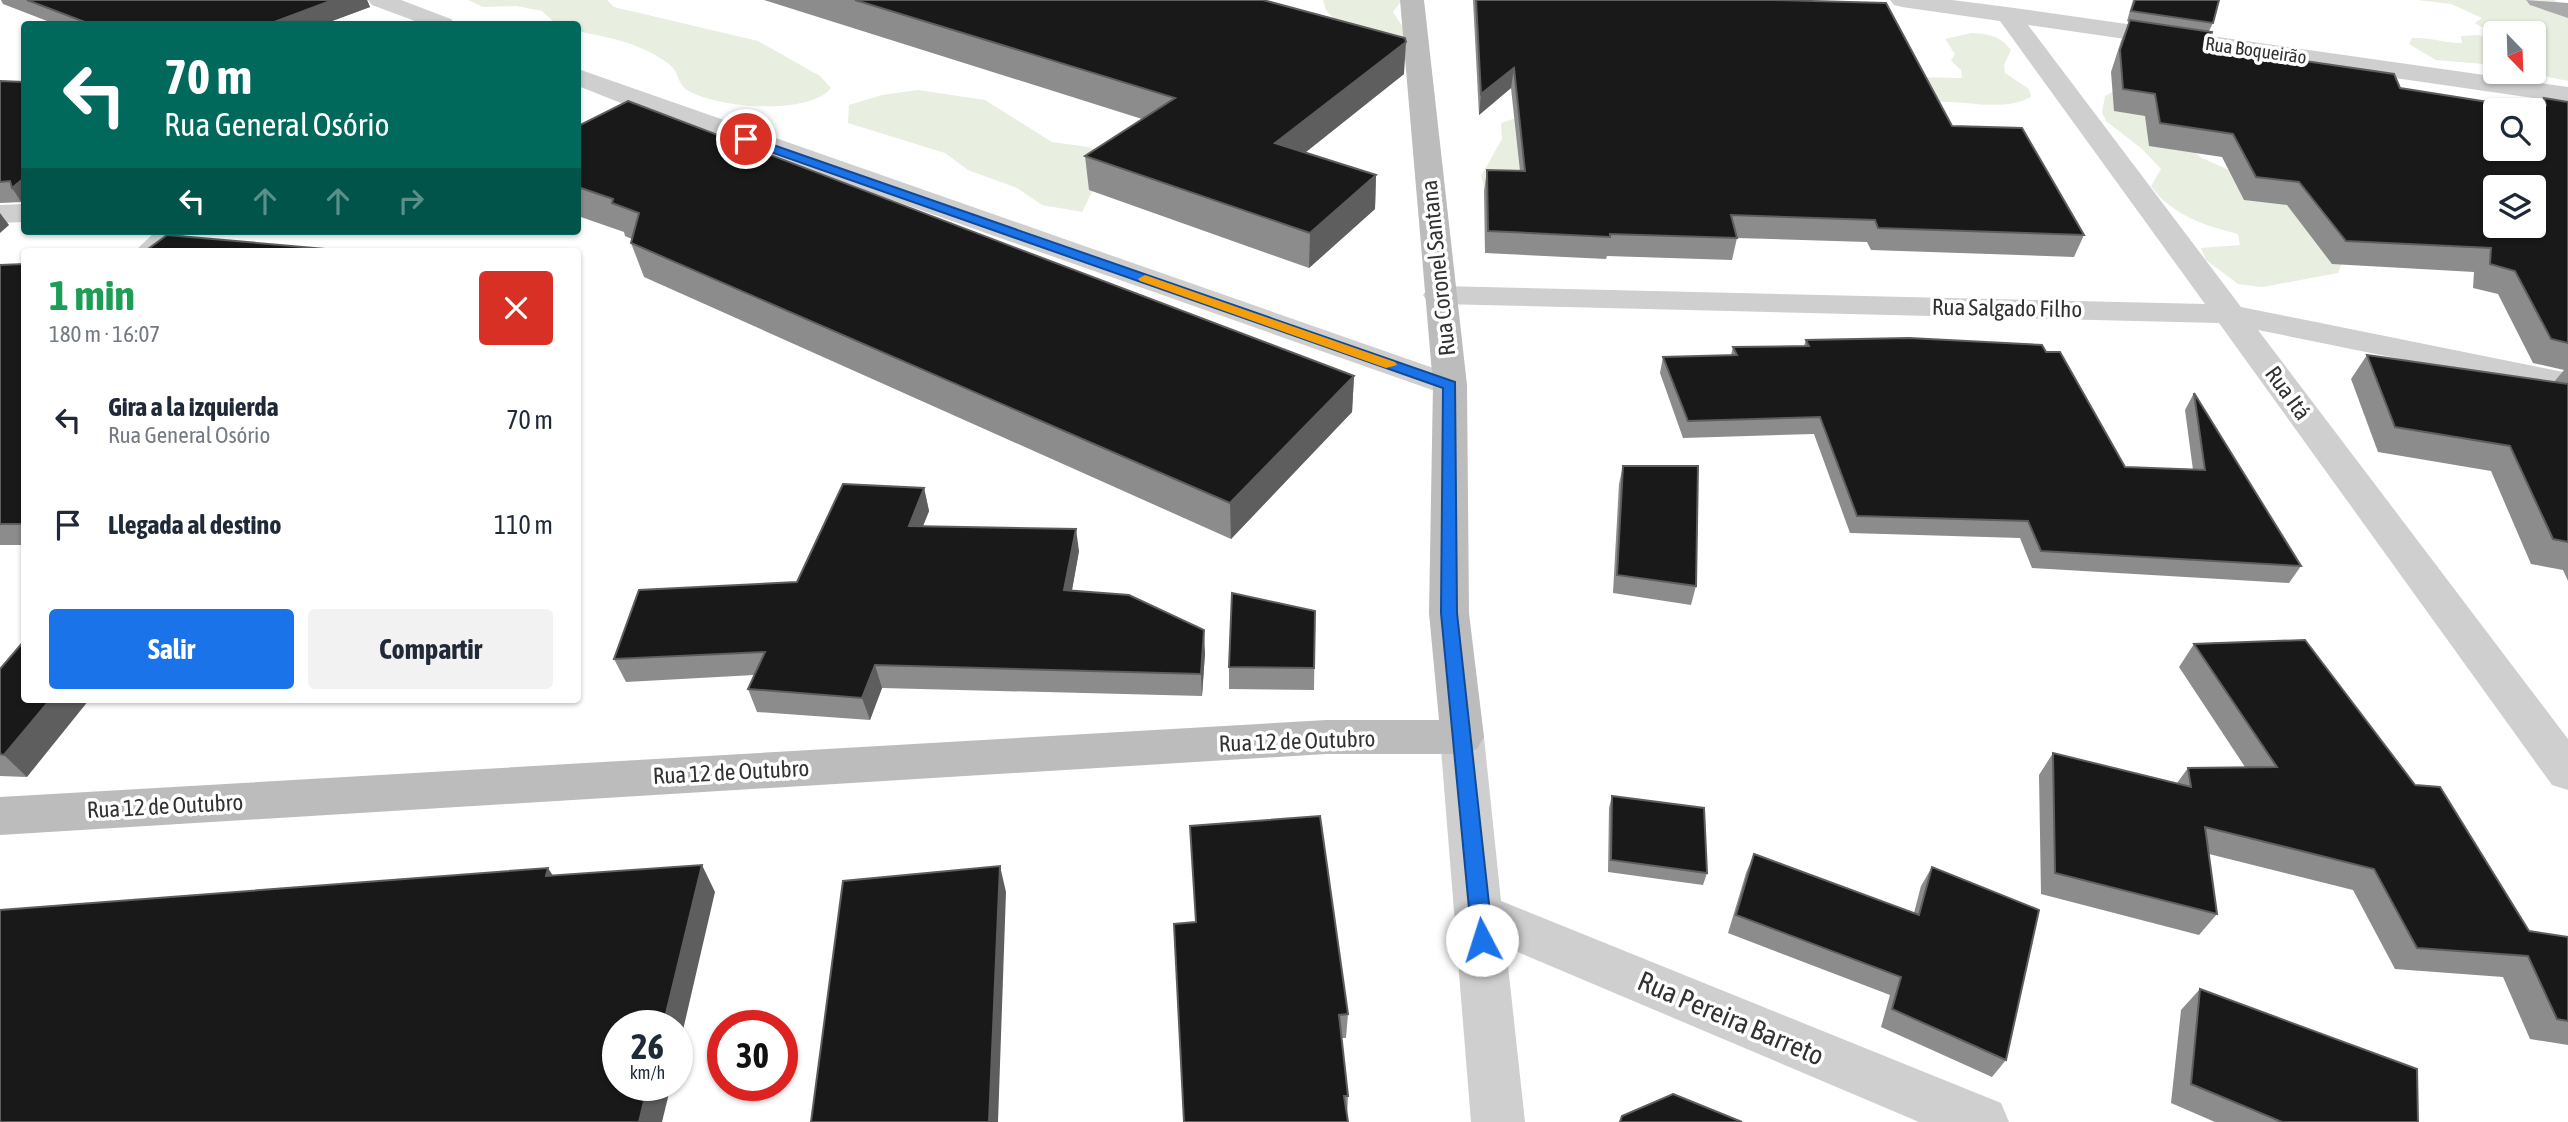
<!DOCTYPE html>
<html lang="es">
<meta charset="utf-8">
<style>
:root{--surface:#fff;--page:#f2f2f3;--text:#1f2937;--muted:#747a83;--accent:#1a73e8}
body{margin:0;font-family:"Asap Condensed",sans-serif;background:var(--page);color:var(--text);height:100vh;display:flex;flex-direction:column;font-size:26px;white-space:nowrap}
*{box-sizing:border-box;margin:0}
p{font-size:23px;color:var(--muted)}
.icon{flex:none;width:38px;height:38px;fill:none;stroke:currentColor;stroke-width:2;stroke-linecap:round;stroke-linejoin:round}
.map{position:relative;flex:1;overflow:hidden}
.sheet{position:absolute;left:21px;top:248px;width:560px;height:455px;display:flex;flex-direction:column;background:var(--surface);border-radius:7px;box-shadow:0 2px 5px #0004}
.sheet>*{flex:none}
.banner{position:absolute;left:21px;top:21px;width:560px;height:214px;border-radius:7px;box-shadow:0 2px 5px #0004;background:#00695c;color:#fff;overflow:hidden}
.needle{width:46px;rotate:157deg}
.tools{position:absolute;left:2483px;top:21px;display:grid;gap:14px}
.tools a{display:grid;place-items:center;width:63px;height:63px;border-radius:7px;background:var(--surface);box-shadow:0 2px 5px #0004;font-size:35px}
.speed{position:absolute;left:602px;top:1010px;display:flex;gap:14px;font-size:35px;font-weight:700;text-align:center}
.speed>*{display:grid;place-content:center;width:91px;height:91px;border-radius:50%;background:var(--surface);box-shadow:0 2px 5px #0004;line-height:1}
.speed small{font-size:18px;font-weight:400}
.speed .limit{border:10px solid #d22;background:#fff;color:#111}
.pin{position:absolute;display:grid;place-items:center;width:60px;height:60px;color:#fff;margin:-30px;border:4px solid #fff;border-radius:50%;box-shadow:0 2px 7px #0007}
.me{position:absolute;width:77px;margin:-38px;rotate:355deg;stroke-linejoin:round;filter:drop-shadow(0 0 5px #0008)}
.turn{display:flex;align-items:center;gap:24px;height:147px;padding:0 28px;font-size:32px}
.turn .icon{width:91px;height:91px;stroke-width:2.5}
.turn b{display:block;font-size:49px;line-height:60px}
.lanes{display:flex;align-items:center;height:66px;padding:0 28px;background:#0003;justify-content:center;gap:35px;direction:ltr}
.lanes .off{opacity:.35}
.round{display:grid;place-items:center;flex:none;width:74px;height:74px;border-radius:7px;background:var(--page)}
.summary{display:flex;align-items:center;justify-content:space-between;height:119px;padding:0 28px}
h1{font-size:42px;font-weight:700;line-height:52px;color:#1e9e55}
.action{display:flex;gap:14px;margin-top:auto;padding:14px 28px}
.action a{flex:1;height:80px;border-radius:7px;background:var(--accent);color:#fff;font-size:28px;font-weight:700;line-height:80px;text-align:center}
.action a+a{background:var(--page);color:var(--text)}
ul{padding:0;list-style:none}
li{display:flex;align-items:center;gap:21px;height:105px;padding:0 28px}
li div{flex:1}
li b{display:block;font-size:26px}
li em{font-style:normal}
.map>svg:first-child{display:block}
.green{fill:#e8eee0}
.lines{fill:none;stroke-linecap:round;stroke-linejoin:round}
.minor{fill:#cfcfcf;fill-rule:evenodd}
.secondary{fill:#bcbcbc;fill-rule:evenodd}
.primary{fill:#aaa;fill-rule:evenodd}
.wall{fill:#8c8c8c}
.shaded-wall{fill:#5e5e5e}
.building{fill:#191919;stroke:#5e5e5e;stroke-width:2;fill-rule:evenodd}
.route{fill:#1a73e8;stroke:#114b97;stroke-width:2}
.slow{fill:#f59e0b}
.labels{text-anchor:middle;stroke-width:7;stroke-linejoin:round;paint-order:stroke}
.far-street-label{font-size:19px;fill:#323232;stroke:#fff}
.street-label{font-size:23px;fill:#323232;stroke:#fff}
.near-street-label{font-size:28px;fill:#323232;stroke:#fff}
</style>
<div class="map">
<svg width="2568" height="1122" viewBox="0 0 2568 1122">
<rect width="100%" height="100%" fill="#fff"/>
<g class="green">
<path d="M468,0h139l7,7 144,34 62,35 11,12c-22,28 -115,20 -144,2 -9,-6 -8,-15 -14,-22 -4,-5 -13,-10 -18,-13 -24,-14 -51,-18 -77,-24v-7h-22l-14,-13 -26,-5 -33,1z"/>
<polygon points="1323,0 1402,0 1393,12 1412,41 1364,52 1326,10"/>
<polygon points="2417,0 2554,0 2568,7 2568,81 2525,72 2534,72 2534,53 2538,47 2534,45 2534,33 2495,35 2475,23 2482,18 2451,4"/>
<path d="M1972,33c18,1 28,3 39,17l-7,15 1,8 24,16 2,8c-33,17 -71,0 -106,6l-16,-26 53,1 -1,-8 -10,-9 4,-7 -10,-15z"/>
<path d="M2479,35l16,8v22l-59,-5 -27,-16 3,-6c18,-1 33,5 50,5l-1,-7z"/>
<polygon points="918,90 985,100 1052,142 1088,147 1118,160 1095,186 1082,212 1042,205 1017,188 968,170 945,153 848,123 849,105 882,95"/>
<path d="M2115,91l87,67 38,17 36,4 66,84 -4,10 -75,14 -25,-3 -32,-24 -5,-12 39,-3 -2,-11c-32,-8 -67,-19 -87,-48l10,-17 -19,-20 -36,-28 -4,-9 3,-16z"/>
<polygon points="1516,118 1572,139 1488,199 1481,176 1502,139 1501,123"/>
</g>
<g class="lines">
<g class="minor">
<polygon points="368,0 401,0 451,19 455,24 423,24 372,5"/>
<polygon points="1890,0 1952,0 2007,7 2568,87 2568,103 2028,25 2241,307 2568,373 2568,393 2258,330 2568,739 2568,790 2552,785 2219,323 1439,304 1428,302 1423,295 1428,288 1439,286 2205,304 2000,21 1902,7 1894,5"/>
<polygon points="578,69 1462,378 1467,385 1462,392 1450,395 1438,392 659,118 578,86"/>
<polygon points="24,204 24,222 0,223 0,205"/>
<polygon points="156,231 189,231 167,252 134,252"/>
<polygon points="1462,720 1477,725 1484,737 1501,901 2001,1103 2009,1122 1919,1122 1506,947 1525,1122 1471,1122 1440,737 1447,725"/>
</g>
<polygon class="secondary" points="1400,0 1424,0 1467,385 1469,613 1484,737 1477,749 1462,754 1326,754 0,835 0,797 1326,720 1439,720 1429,613 1433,385"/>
<polygon class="primary" points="2526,0 2568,3 2568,18 2530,5"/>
</g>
<g class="wall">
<polygon points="1,0 367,0 370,7 324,24 55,24 3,4"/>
<polygon points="764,0 1263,0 1404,74 1305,152 1376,175 1375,209 1309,268 1089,190 1085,156 1142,119"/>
<polygon points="1473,0 1774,0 1952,126 2084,235 2074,257 1871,250 1867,242 1737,238 1732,260 1607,256 1606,259 1485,253 1484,191 1487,170 1520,171 1511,88 1479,115"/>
<polygon points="2133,0 2219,0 2213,23 2209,31 2208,47 2400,88 2521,107 2525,101 2540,104 2544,98 2568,102 2568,581 2563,570 2531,564 2491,471 2378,452 2351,379 2367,355 2554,382 2564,370 2533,363 2498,294 2473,288 2474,272 2332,264 2287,205 2244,200 2222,157 2149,146 2145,116 2114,111 2111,72 2121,41 2129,22 2127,21"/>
<polygon points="0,81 24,82 24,206 22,202 0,203"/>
<polygon points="578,126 1354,376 1352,412 1231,539 644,277 631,243 632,239 625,236 624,232 578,216"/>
<polygon points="24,264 24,545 0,545 0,265"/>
<polygon points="1806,340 2046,352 2125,467 2193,470 2185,410 2194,393 2301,566 2289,583 2032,568 2020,538 1850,533 1814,434 1683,438 1660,373 1663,357 1731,355 1733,347 1804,346"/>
<polygon points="1623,466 1696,586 1691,605 1613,593 1619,484"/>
<polygon points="924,488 929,511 923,526 1079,551 1072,590 1205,653 1202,696 882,688 870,720 757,712 748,689 754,675 626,682 614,659 797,582"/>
<polygon points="1315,611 1314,690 1229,689 1229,667"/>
<polygon points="2194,644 2415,785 2529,931 2568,937 2568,1045 2530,1039 2503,977 2395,969 2353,890 2209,854 2217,914 2199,935 2041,894 2039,775 2053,753 2177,783 2188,768 2245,767 2179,667"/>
<polygon points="0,669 27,777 0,776"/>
<polygon points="1612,796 1707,873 1703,885 1608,872 1609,808"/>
<polygon points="1754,854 1914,913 1921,886 1932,867 2006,1060 1992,1077 1881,1027 1890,995 1728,933 1746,873"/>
<polygon points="1174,924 1348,1014 1346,1038 1341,1038 1348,1096 1347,1117"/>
<polygon points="2200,989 2418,1122 2215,1122 2171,1103 2181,1010"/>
</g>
<g class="shaded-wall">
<polygon points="333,0 367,0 370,7 324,24 269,24"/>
<polygon points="1406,42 1404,74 1276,176 1275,143"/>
<polygon points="1514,68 1511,88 1479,115 1481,94"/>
<polygon points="1376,175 1375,209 1309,268 1310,233"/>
<polygon points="24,178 24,206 12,188"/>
<polygon points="0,213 9,225 0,233"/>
<polygon points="1354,376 1352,412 1231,539 1230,503"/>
<polygon points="924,488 929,511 914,548 909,526"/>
<polygon points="1076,529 1079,551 1068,612 1064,590"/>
<polygon points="1204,630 1205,653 1202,696 1201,674"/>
<polygon points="875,665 882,688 870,720 862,698"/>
<polygon points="50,700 89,700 27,777 4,755"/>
<polygon points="702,865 715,892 677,1056 677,1026 663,1026"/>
<polygon points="1000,866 1006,892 998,1122 989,1122"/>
<polygon points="548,868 565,894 546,876"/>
<polygon points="648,1085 671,1085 662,1122 639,1122"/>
</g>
<g class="building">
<polygon points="27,0 333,0 269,24 90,24"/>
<polygon points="855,0 1263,0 1405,38 1406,42 1275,143 1376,175 1310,233 1085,156 1175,98"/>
<polygon points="1476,0 1774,0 1886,3 1952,126 2022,128 2084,235 1878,228 1875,220 1731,215 1737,238 1610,234 1610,237 1488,231 1487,170 1525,171 1514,68 1481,94"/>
<polygon points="2135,0 2219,0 2213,23 2131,11"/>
<path d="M2130,20l82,12 -4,15 186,27 6,14 126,20 -1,-7 21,4 -2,-7 24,4v241l-17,-4 -36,-68 -25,-7 1,-16 -145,-7 -47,-59 -43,-5 -23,-43 -73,-11 -5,-29 -32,-5 -3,-39zM2496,110h38v39h-38zM2496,187h38v39h-38z"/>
<polygon points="0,81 24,82 24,178 12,188 10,181 0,182"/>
<polygon points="628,101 1354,376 1230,503 631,243 639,213 612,203 613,199 578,187 578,126"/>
<polygon points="167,235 326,249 322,252 144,252"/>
<polygon points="24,264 24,524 0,524 0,265"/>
<polygon points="1909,338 2042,345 2046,352 2060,352 2125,467 2205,470 2194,393 2301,566 2041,551 2028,521 1857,516 1820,417 1688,421 1663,357 1737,355 1733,347 1809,346 1806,340"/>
<polygon points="2367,355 2568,384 2568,542 2553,539 2510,446 2395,427"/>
<polygon points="1623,466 1698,466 1696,586 1617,575"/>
<polygon points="843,484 924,488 909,526 1076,529 1064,590 1129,595 1204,630 1201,674 875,665 862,698 748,689 765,652 614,659 639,590 797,582"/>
<polygon points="1232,593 1315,611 1314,668 1229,667"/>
<polygon points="2305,640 2415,785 2440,787 2529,931 2568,937 2568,1021 2557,1019 2528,956 2417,948 2374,869 2205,827 2217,914 2055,873 2053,753 2191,787 2188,768 2277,767 2194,644"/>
<polygon points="24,641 24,700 50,700 4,755 0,754 0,669"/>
<polygon points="1612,796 1704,808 1707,873 1611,860"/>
<polygon points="1320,816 1348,1014 1339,1015 1348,1096 1344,1096 1348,1122 1184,1122 1174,924 1196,922 1190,826"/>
<polygon points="1754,854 1919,915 1932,867 2039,910 2006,1060 1892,1009 1901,977 1736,915"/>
<polygon points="702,865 663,1026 618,1026 618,1085 648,1085 639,1122 0,1122 0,910 548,868 546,876"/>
<polygon points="1000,866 989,1122 811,1122 843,881"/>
<polygon points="2200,989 2417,1069 2418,1122 2282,1122 2191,1084"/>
<polygon points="1673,1094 1742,1122 1620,1122 1622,1116"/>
</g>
<polygon class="route" points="742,137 750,137 1455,382 1457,613 1493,940 1490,946 1482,949 1475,946 1472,940 1441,613 1443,388 742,142"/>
<polygon class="slow" points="1145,275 1395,362 1397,365 1386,368 1140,281 1138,279"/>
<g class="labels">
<g class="far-street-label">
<text transform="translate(2256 50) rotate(8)" y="7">Rua Boqueirão</text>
</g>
<g class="street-label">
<text transform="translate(1438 268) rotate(-96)" y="8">Rua Coronel Santana</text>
<text transform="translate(2007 308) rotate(1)" y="8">Rua Salgado Filho</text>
<text transform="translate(2288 393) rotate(54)" y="8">Rua Itá</text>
<text transform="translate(1297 741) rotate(-2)" y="8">Rua 12 de Outubro</text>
<text transform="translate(731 772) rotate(-3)" y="8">Rua 12 de Outubro</text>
<text transform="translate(165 806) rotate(-3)" y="8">Rua 12 de Outubro</text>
</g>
<g class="near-street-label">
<text transform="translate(1731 1018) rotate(23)" y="10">Rua Pereira Barreto</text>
</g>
</g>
</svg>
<div class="tools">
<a><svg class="needle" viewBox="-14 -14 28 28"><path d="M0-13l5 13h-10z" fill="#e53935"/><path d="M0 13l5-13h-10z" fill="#747a83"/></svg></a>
<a><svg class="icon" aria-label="search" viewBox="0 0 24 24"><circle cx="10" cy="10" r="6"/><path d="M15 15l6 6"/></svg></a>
<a><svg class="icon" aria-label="layers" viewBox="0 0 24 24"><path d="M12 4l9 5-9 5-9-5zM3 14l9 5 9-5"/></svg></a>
</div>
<div class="speed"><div>26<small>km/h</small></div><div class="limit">30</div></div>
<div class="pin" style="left:746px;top:139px;background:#d93025"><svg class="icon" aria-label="arrive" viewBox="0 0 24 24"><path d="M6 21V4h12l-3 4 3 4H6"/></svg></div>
<svg class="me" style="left:1482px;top:940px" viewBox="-20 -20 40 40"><circle r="19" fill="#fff"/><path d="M0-13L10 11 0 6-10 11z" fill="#1a73e8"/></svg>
<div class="banner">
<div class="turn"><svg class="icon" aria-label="left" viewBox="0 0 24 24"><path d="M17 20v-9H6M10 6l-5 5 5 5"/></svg><div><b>70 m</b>Rua General Osório</div></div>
<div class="lanes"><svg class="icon" aria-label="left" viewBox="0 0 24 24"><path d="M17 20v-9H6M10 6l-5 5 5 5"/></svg><svg class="icon off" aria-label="ahead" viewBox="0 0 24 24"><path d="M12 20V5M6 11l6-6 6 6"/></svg><svg class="icon off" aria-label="ahead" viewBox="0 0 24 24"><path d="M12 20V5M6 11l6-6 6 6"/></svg><svg class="icon off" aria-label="right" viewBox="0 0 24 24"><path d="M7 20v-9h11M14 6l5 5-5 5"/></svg></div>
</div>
<section class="sheet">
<div class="summary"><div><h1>1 min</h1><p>180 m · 16:07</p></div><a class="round" style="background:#d93025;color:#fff"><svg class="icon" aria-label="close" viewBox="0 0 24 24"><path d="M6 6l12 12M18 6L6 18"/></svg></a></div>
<ul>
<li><svg class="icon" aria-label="left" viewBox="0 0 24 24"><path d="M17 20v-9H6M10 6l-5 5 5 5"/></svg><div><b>Gira a la izquierda</b><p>Rua General Osório</p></div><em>70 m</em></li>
<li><svg class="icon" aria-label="arrive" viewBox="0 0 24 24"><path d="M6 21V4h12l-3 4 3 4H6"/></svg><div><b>Llegada al destino</b></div><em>110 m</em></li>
</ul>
<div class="action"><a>Salir</a><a>Compartir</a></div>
</section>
</div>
